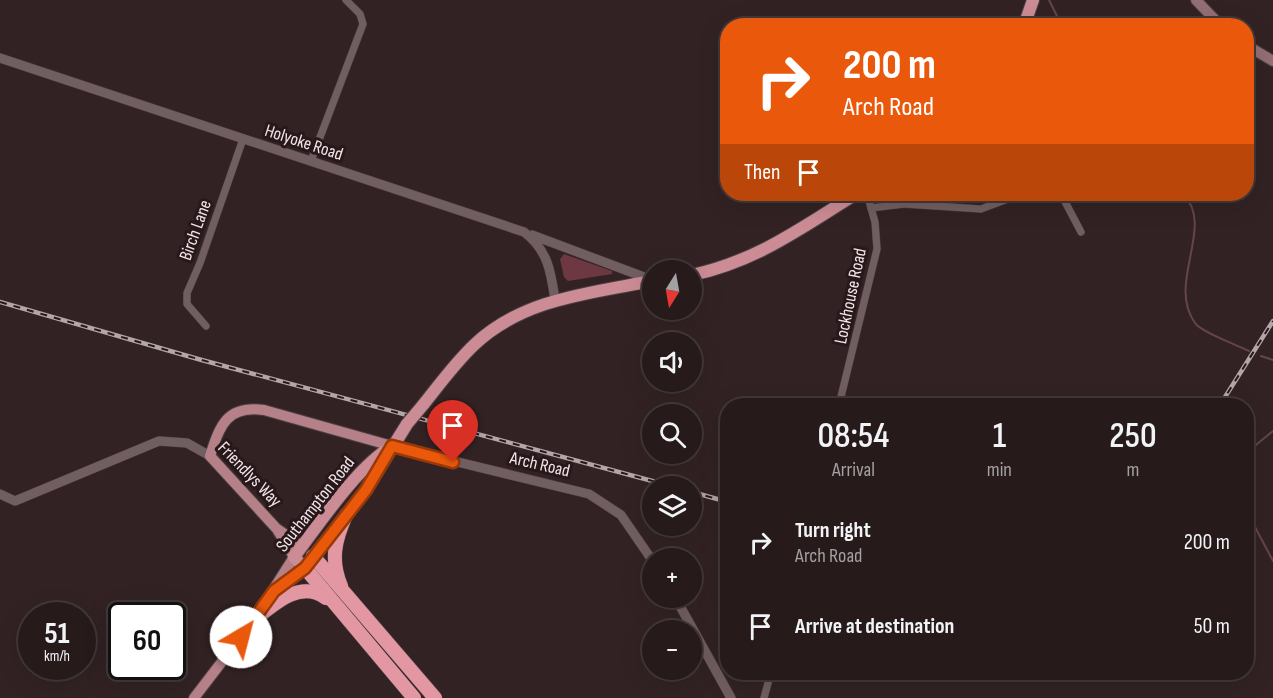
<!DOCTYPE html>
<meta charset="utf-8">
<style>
:root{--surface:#261a1b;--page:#2e2324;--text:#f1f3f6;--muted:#a4a1a3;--line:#42383a}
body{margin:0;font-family:"Sofia Sans Condensed",sans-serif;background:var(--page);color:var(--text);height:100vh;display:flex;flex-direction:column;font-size:22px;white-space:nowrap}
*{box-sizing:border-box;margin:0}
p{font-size:20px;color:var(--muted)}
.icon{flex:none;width:33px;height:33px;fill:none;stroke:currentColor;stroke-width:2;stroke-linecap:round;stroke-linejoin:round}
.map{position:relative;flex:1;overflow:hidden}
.side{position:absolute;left:720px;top:398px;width:534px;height:282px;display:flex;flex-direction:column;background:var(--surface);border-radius:24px;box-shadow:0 6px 24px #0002,0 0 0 2px var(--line)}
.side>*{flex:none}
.hud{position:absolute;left:720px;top:18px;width:534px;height:183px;border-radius:24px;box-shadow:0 6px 24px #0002,0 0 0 2px var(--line);background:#ea580c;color:#fff;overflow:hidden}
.needle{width:39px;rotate:191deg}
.controls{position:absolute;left:642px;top:260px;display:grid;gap:12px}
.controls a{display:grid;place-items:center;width:60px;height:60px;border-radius:50%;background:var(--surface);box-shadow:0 6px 24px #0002,0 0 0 2px var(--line);font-size:30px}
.speed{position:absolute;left:18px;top:602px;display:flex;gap:12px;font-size:30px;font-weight:700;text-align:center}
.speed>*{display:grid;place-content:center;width:78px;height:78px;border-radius:50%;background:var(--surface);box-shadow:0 6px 24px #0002,0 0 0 2px var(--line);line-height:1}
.speed small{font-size:15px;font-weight:400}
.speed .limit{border:3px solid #111;border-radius:9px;background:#fff;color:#111}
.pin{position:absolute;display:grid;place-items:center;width:51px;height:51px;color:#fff;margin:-62px -26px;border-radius:50% 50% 50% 0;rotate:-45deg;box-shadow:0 0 6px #0007}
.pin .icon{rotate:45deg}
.me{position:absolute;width:66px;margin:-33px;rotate:37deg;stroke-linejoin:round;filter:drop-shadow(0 0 4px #0008)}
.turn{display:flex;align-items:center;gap:21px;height:126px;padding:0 24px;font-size:27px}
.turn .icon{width:78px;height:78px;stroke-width:2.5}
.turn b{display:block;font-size:42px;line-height:51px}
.then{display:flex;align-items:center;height:57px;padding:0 24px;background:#0003;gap:12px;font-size:22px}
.eta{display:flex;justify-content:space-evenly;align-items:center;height:102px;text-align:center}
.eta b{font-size:36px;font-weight:600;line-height:42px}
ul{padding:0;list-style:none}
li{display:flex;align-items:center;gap:18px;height:84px;padding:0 24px}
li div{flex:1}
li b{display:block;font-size:22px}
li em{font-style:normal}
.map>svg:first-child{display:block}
.green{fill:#6e3842}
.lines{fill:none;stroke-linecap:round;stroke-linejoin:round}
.stream{stroke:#65454d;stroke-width:2}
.minor-casing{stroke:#4d4042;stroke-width:8}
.tertiary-casing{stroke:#4d4042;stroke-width:10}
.secondary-casing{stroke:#4d4042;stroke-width:12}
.primary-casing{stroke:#4d4042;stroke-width:12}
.trunk-casing{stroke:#4d4042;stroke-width:14}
.motorway-casing{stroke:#4d4042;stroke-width:15}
.minor{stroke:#715e60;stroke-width:7}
.tertiary{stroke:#715e60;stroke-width:9}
.secondary{stroke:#936f74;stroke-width:10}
.primary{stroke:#b58088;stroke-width:10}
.trunk{stroke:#cc8c95;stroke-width:12}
.motorway{stroke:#e397a2;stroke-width:14}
.rail-casing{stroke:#b3a6a8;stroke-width:4.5}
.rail{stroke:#28181b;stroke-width:2;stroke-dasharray:7;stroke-linecap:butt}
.trunk-bridge-casing{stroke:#4d4042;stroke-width:14;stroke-linecap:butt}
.trunk-bridge{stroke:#cc8c95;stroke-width:12}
.route-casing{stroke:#983908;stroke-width:15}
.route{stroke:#ea580c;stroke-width:10}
.labels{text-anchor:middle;stroke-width:6;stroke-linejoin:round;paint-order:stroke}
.street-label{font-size:18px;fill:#f2e6e8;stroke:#28181b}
</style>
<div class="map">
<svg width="1273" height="698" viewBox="0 0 1273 698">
<rect width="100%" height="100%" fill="#322224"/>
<polygon class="green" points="564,254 612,271 612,274 568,281 564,277 560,259"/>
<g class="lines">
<g class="stream">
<polyline points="1049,0 1062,26"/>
<path d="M1183,194c33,32 -17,89 12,129 6,9 42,22 54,28"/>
<polyline points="1261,356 1273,360"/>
<polyline points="1246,453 1273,431"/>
<polyline points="1246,487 1254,525 1273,561"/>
</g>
<defs>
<g id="minor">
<polyline points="311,161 363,24 360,14 346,0"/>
<polyline points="1061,194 1081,232"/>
<polyline points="871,208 904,204 981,209 1021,194"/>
<polyline points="206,326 187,304 187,293 200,263 243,139"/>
<polyline points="839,405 877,249 875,222 867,194"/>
<polyline points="935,405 935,404"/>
<polyline points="764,698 771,672"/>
</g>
<g id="tertiary">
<path d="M0,58l524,174c24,18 27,40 31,68"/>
<polyline points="532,235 652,280"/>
<polyline points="392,446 589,494 621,515 652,560"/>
<polyline points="0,494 15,501 159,441 187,443 210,456"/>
<polyline points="675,597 731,698"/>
</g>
<g id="secondary">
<polyline points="1196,0 1221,26"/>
<polyline points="1246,45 1273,61"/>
</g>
<g id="primary">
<path d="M302,546l-26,-18 -66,-72c10,-31 17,-51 54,-46l128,36"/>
<polyline points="279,587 305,568"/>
<polyline points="194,698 254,620 294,557 278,531"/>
</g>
<g id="trunk">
<polyline points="1024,26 1033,0"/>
<path d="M692,275c65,-14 109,-47 164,-81"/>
<path d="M423,405c16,-20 32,-42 51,-60 48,-46 116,-52 178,-64"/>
<path d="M392,446c-36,22 -72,77 -98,111l11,11 61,-78 41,-66"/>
</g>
<g id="motorway">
<polyline points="313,556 435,698"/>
<polyline points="305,568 414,698"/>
<path d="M341,586c-11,-26 -6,-46 5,-71"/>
<path d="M254,620c20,-16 46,-41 72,-22"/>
</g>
</defs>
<use href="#minor" class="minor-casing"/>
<use href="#tertiary" class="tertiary-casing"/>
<use href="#secondary" class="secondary-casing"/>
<use href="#primary" class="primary-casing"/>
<use href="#trunk" class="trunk-casing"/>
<use href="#motorway" class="motorway-casing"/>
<use href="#minor" class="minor"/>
<use href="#tertiary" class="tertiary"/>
<use href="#secondary" class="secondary"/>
<use href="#primary" class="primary"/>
<use href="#trunk" class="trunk"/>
<use href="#motorway" class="motorway"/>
<defs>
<g id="rail">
<polyline points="0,302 198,359 671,486"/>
<polyline points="1220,405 1273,321"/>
<polyline points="692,492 728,502"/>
</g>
</defs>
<use href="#rail" class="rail-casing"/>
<use href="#rail" class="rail"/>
<defs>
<polyline id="trunk-bridge" points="407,424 423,405"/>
</defs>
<use href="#trunk-bridge" class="trunk-bridge-casing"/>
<use href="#trunk-bridge" class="trunk-bridge"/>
</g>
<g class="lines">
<defs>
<polyline id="route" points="241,637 274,591 305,568 366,490 392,446 453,462"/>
</defs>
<use href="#route" class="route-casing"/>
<use href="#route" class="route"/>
</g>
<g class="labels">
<g class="street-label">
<text transform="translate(304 142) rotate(18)" y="6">Holyoke Road</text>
<text transform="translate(195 230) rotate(-70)" y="6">Birch Lane</text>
<text transform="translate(850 296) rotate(-78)" y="6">Lockhouse Road</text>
<text transform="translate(540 464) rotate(13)" y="6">Arch Road</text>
<text transform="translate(250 474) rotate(46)" y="6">Friendlys Way</text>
<text transform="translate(315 504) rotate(-52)" y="6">Southampton Road</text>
</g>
</g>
</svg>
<div class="controls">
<a><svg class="needle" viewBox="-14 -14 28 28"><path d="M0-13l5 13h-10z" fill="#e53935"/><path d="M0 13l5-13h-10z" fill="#a4a1a3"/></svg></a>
<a><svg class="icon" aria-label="sound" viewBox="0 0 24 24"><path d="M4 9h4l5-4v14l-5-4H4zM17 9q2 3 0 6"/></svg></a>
<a><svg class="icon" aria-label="search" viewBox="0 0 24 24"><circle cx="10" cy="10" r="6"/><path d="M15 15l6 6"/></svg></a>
<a><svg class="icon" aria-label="layers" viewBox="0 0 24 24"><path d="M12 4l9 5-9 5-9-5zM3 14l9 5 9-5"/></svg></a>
<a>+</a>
<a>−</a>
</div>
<div class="speed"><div>51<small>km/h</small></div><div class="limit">60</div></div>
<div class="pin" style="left:453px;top:462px;background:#d93025"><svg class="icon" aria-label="arrive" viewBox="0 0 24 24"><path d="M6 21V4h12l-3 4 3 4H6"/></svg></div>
<svg class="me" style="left:241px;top:637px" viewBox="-20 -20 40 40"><circle r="19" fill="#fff"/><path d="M0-13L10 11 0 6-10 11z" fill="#ea580c"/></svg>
<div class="hud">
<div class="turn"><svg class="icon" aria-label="right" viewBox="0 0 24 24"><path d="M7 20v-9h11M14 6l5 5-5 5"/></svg><div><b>200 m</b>Arch Road</div></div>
<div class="then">Then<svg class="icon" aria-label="arrive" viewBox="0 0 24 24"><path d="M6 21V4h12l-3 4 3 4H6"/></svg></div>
</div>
<section class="side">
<div class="eta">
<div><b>08:54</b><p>Arrival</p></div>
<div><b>1</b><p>min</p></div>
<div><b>250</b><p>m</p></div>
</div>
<ul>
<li><svg class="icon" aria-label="right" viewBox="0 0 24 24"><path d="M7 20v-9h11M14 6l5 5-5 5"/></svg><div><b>Turn right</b><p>Arch Road</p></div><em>200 m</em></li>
<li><svg class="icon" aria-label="arrive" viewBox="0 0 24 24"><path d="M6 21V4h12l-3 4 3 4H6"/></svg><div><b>Arrive at destination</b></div><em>50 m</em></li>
</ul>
</section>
</div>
